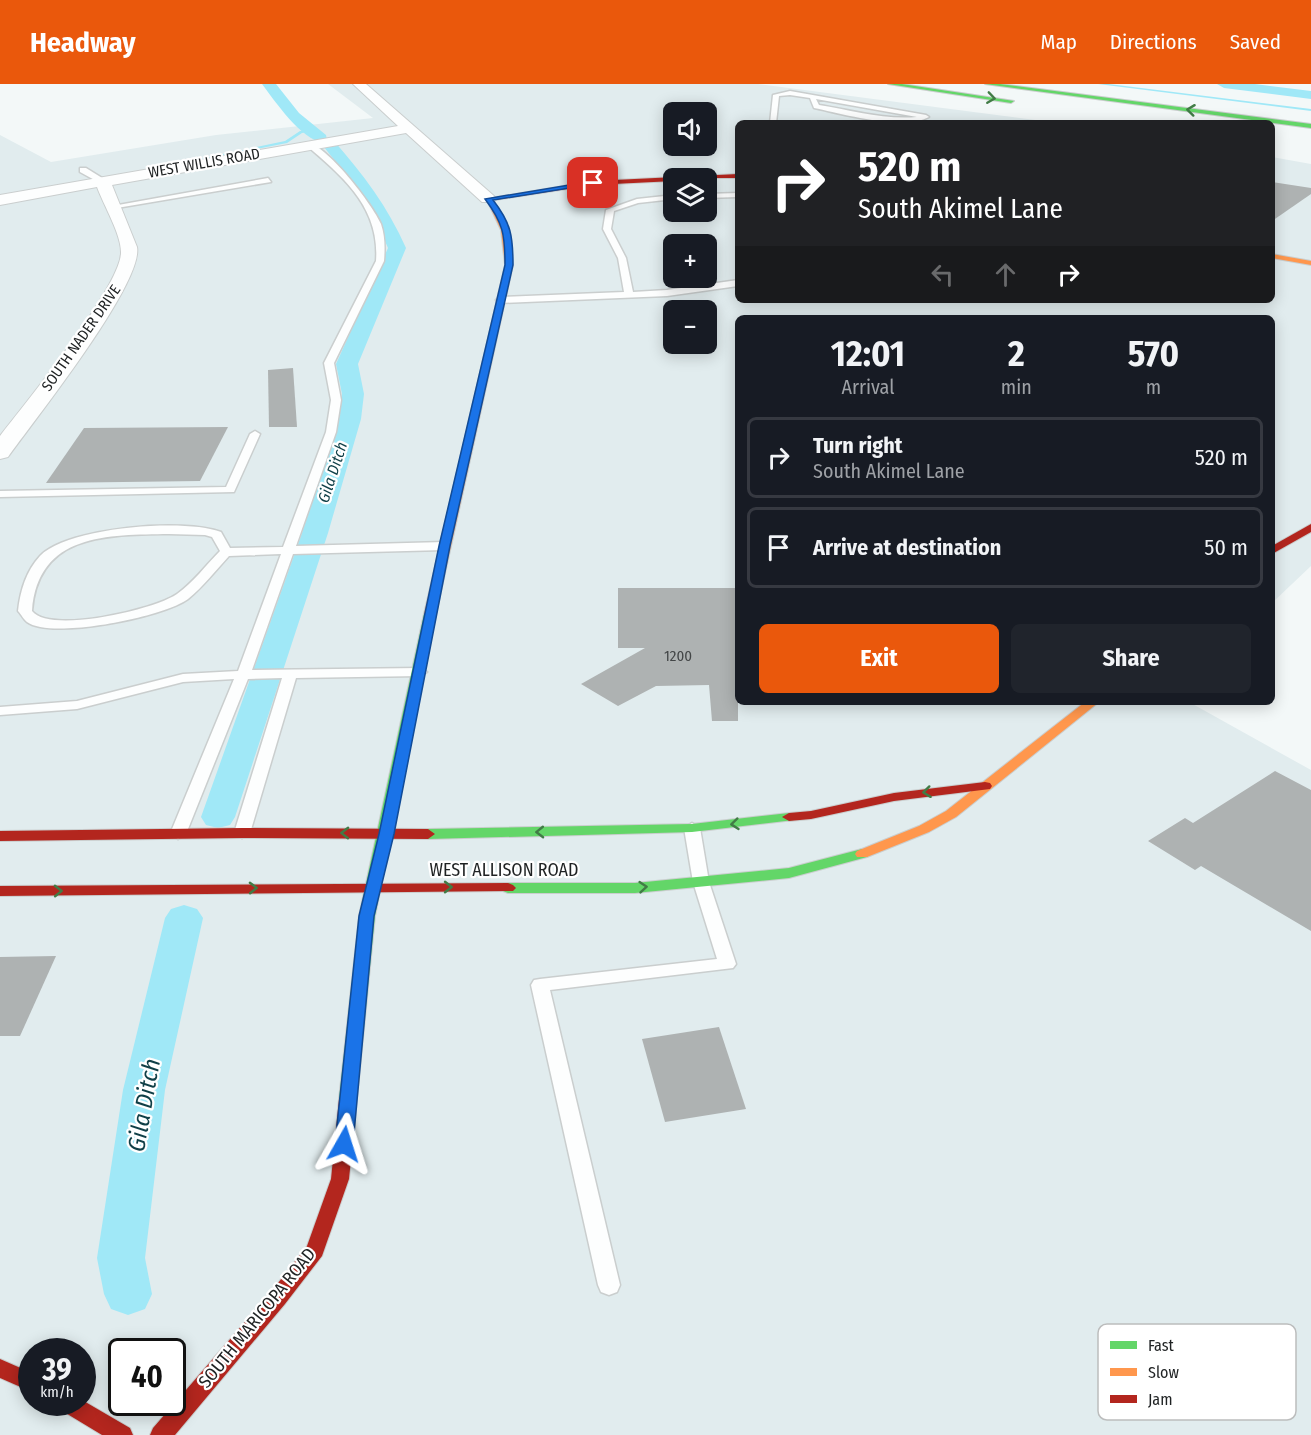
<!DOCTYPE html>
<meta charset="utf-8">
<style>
:root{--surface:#171b24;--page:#20242c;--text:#f1f3f6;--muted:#9ea1a6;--line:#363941;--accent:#ea580c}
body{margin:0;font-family:"Fira Sans Condensed",sans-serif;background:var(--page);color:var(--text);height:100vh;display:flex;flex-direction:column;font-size:22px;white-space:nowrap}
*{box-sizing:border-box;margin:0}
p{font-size:20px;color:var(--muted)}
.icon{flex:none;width:33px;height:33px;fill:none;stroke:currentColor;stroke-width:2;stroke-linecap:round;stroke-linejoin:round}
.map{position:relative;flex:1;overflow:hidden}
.sheet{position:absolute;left:735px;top:231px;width:540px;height:390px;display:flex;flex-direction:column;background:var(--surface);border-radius:9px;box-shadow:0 3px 15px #0003}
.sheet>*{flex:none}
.banner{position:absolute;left:735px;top:36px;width:540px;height:183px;border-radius:9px;box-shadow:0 3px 15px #0003;background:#202124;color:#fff;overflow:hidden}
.controls{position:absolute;left:663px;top:18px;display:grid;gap:12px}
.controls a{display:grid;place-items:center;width:54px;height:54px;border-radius:9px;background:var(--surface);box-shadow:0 3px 15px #0003;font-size:30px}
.speed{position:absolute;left:18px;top:1254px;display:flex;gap:12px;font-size:30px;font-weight:700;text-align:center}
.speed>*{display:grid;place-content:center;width:78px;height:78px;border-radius:50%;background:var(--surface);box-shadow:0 3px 15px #0003;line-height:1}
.speed small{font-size:15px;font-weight:400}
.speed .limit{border:3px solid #111;border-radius:9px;background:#fff;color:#111}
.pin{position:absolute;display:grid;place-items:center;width:51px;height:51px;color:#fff;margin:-26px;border-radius:12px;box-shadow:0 3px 9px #0006}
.me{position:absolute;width:66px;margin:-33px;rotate:6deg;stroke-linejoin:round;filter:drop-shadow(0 0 4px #0008)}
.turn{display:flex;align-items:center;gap:21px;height:126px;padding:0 24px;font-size:27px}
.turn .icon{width:78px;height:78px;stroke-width:2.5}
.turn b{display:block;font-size:42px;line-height:51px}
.lanes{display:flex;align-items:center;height:57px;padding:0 24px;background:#0003;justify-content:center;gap:30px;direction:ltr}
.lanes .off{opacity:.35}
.eta{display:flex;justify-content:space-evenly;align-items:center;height:102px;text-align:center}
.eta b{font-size:36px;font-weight:700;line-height:42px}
.action{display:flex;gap:12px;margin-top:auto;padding:12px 24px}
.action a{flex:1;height:69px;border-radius:9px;background:var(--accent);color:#fff;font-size:24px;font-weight:700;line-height:69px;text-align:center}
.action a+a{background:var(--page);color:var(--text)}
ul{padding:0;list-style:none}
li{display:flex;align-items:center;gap:18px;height:81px;margin:0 12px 9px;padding:0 12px;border:3px solid var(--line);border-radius:9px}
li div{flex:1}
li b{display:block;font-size:22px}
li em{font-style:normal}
header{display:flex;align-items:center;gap:36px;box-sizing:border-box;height:84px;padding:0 30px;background:var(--accent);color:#fff}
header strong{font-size:28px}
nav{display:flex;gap:33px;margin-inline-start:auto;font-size:21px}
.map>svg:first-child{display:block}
.built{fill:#e1ecee;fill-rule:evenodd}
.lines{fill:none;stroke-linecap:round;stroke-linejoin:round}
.stream{fill:#a0e8f7;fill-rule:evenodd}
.canal{fill:#a0e8f7;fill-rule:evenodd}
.building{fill:#aeb2b2}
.lane-casing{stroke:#cacece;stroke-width:3}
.street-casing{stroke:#cacece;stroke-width:2}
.fast-casing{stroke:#cacece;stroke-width:2}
.slow-casing{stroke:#cacece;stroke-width:2}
.jam-casing{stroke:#cacece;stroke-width:2}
.lane{fill:#fdfefe;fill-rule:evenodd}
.street{fill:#fdfefe;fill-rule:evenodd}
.fast{fill:#63d668;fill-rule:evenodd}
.slow{fill:#ff974d;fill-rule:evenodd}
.jam{fill:#b3261e;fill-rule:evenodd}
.oneway{stroke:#417c46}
.route{fill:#1a73e8;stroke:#114b97;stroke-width:1.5}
.labels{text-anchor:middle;stroke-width:4.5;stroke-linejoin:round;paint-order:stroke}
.far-street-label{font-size:15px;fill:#1f2223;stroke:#fff}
.number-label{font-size:15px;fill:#434647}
.far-water-label{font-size:16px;font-style:italic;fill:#0f3f47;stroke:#fff}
.street-label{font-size:18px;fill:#1f2223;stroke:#fff}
.near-water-label{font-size:24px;font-style:italic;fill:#0f3f47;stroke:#fff}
.key{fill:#fff;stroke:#bcbdbd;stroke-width:1.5}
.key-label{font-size:16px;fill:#1f2223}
</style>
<header>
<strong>Headway</strong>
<nav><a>Map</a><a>Directions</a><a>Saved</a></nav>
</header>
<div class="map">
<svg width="1311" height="1351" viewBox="0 0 1311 1351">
<rect width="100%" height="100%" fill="#f3f8f8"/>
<path class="built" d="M328,0h430l301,39h-321v177h534v-143l39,7v402l-39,37v-285h-534v384h451l122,68v665h-1311v-1300l51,27 165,-27 157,-17zM674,28h32v34h-32zM674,94h32v34h-32zM674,160h32v34h-32zM674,226h32v34h-32zM32,1268h50v50h-50zM122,1268h50v50h-50z"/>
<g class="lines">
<g class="stream">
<polygon points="1098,0 1109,0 1311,25 1311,27"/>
<polygon points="311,45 312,47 302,49 287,59 202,76 200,75 285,57 300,47"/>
</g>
<g class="canal">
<path d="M262,0h14l23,29 27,22 1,5 7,1c29,33 54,66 72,107l-48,116 6,30 -3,25 -33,114 -93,284 -5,8 -12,3 -12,-3 -5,-8 101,-284 37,-114 3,-25 -6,-30 52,-116 -13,-30 -14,-24 -37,-47 -1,-5c-21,-1 -49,-42 -61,-58z"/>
<polygon points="1217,0 1255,0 1311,7 1311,15 1224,4"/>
<polygon points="184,821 197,825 203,834 165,1006 145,1174 152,1210 145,1225 128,1231 111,1225 104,1210 97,1174 123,1006 165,834 171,825"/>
</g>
</g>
<g class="building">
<polygon points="1272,98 1311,104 1311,110 1272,137"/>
<polygon points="293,284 297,343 269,343 268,286"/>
<polygon points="228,343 200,397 46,399 84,344"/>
<polygon points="618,504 738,504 738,637 712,637 709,601 656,602 618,622 581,600 645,564 618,564"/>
<polygon points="1275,687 1311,706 1311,847 1201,782 1195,786 1148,757 1185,734 1193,739"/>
<polygon points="56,872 20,952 0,952 0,873"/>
<polygon points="719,943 746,1025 665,1038 642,955"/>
</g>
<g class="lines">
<defs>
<g id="lane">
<path d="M790,7l136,24 3,2c-26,14 -86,-3 -115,-9l-4,-10 -20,-3 -11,1 -3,27h-6l3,-28zM816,15l101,18c-33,3 -66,-7 -98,-12z"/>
<path d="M306,59c19,-1 67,62 75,81 4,12 4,24 3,37l-50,102 7,37 -5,32 -40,114 148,-4 6,4 -6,4 -151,4 -41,116 168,-2 7,4 -7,4 -124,2 -46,155 -8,5 -8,-5 48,-155 -34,1 -62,155 -8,5 -8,-5 64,-155 -51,3 -106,27 -77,6v-8l77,-6 106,-27 55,-3 43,-117 -52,2c-13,14 -26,31 -41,43 -24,18 -137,41 -161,23 -3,-2 -6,-8 -9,-11 2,-19 8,-40 22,-55 28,-29 145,-38 181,-24l9,16 53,-1 43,-115 5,-32 -7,-37 52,-102c4,-54 -33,-84 -70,-116zM169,450l36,1 7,2 8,14c-14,14 -27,32 -43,43 -23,16 -128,40 -145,17 6,-78 76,-76 137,-77z"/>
<polygon points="80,84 86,84 107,97 100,99 80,88"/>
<polygon points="268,94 271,98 111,125 107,123"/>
<polygon points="738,109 738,113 706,114 706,110"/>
<polygon points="674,111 674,115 638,119 614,127 611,145 626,174 633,208 667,206 738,196 738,202 667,212 500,219 496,216 500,213 624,208 618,174 603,145 606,126 637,115"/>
<polygon points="255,347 260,350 234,408 0,413 0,407 226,403 250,350"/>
<polygon points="692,739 700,744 709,798 736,880 733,884 550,906 620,1201 617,1208 609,1211 601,1208 598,1201 531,901 534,896 540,895 717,875 693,798 684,744"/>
</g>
<path id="street" d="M353,0h13l128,112 2,3 -2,3h-12l-76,-69 -294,52 25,62c7,36 -104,175 -129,210l-8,2v-23c24,-31 122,-151 121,-184 0,-18 -17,-46 -24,-65l-97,18v-10l398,-69z"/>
<g id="fast">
<polygon points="888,0 902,0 1014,17 1011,19"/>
<polygon points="985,0 1000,0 1311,40 1311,44"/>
<polygon points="430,526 436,530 375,832 357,1015 354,1020 348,1022 342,1020 339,1015 359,832 424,530"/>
<polygon points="789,729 796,733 794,736 692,748 428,755 421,750 428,745 692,740"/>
<polygon points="862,765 867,767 869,770 867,773 789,794 635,809 508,809 503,807 500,804 503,801 508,799 635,799 789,784"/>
</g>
<g id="slow">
<polygon points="486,114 490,114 509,146 513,181 436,530 430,534 424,530 505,181 501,146"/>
<polygon points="1272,170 1311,177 1311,181 1272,174"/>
<polygon points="1085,618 1099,618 956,733 929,748 867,773 857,773 855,770 857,767 919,742 946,727"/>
</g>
<g id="jam">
<polygon points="738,90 738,94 674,94 674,97 593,101 488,117 485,115 593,97"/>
<polygon points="1311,440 1311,448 1272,470 1272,462"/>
<polygon points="985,698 990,699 992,702 990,705 894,717 811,735 789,737 782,733 789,729 811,727 894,709"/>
<polygon points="242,744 428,745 435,750 428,755 242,754 0,757 0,747"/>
<polygon points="508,799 513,801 516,804 513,807 0,812 0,802"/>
<polygon points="348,1008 354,1010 357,1015 349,1095 322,1172 285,1220 175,1351 150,1351 153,1344 271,1208 307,1162 331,1095 339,1015 342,1010"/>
<polygon points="0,1275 32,1289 32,1308 0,1294"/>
<polygon points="82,1316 130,1344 133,1351 102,1351 59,1325 57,1318 82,1318"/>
</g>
</defs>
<use href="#lane" class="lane-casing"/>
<use href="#street" class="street-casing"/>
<use href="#fast" class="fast-casing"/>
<use href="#slow" class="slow-casing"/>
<use href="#jam" class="jam-casing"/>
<use href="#lane" class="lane"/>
<use href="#street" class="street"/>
<use href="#fast" class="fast"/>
<use href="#slow" class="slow"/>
<use href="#jam" class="jam"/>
</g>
<defs><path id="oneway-chevron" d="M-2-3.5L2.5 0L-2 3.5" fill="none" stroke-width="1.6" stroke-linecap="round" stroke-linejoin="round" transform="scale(1.5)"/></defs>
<g class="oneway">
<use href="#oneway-chevron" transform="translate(991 14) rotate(8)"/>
<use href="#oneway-chevron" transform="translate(1191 26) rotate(-173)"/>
<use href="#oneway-chevron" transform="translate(927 708) rotate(173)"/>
<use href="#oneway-chevron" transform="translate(735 740) rotate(174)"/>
<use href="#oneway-chevron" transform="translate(540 748) rotate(179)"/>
<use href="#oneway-chevron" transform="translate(345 749) rotate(-179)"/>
<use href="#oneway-chevron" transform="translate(448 803)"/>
<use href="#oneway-chevron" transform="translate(643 803) rotate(-5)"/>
<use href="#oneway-chevron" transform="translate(253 804) rotate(-1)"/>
<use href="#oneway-chevron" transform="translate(58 807) rotate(-1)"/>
</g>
<path class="route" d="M593,97l2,3 -102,16c18,23 20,36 20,65l-63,281 -56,288 -20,82 -21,228 -2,5 -7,3 -6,-3 -3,-5 24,-228 20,-82 60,-288 66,-281c0,-31 -2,-42 -20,-66z"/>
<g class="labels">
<g class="far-street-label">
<text transform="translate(204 79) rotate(-10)" y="5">WEST WILLIS ROAD</text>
<text transform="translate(81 254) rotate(-55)" y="5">SOUTH NADER DRIVE</text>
</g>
<g class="number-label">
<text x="678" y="577">1200</text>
</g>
<g class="far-water-label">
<text transform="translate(332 388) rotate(-72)" y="6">Gila Ditch</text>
</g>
<g class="street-label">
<text x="504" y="792">WEST ALLISON ROAD</text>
<text transform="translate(257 1234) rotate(-51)" y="6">SOUTH MARICOPA ROAD</text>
</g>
<g class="near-water-label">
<text transform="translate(144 1021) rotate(-80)" y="8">Gila Ditch</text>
</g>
</g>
<rect x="1098" y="1240" width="198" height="96" rx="9" class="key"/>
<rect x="1110" y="1257" width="27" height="8" fill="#63d668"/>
<rect x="1110" y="1284" width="27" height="8" fill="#ff974d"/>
<rect x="1110" y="1311" width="27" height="8" fill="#b3261e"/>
<g class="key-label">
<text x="1148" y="1267">Fast</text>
<text x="1148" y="1294">Slow</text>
<text x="1148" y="1321">Jam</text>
</g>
</svg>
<div class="controls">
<a><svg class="icon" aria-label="sound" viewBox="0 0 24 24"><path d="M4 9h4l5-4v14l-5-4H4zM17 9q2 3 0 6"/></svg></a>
<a><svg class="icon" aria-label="layers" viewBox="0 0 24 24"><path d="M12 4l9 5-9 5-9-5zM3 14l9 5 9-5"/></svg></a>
<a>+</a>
<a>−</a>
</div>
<div class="speed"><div>39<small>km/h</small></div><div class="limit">40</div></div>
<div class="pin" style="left:593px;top:99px;background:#d93025"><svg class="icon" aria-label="arrive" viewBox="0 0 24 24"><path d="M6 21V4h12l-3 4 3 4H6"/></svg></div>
<svg class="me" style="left:344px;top:1060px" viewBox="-20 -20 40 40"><path d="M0-17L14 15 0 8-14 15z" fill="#1a73e8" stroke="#fff" stroke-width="4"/></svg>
<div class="banner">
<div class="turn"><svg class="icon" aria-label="right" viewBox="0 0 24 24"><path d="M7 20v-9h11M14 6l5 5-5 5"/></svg><div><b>520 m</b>South Akimel Lane</div></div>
<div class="lanes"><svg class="icon off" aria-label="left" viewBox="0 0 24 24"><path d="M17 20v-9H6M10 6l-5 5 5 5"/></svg><svg class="icon off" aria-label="ahead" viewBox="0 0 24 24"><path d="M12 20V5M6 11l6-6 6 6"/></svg><svg class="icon" aria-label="right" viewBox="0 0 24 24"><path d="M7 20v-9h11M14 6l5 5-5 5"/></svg></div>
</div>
<section class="sheet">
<div class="eta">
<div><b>12:01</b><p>Arrival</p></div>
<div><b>2</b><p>min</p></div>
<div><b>570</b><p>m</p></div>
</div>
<ul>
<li><svg class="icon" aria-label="right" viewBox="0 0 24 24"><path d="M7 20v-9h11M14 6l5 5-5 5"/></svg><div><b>Turn right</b><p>South Akimel Lane</p></div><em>520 m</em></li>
<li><svg class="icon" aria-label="arrive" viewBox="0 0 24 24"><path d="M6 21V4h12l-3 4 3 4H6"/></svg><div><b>Arrive at destination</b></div><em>50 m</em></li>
</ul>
<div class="action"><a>Exit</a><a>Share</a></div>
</section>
</div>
